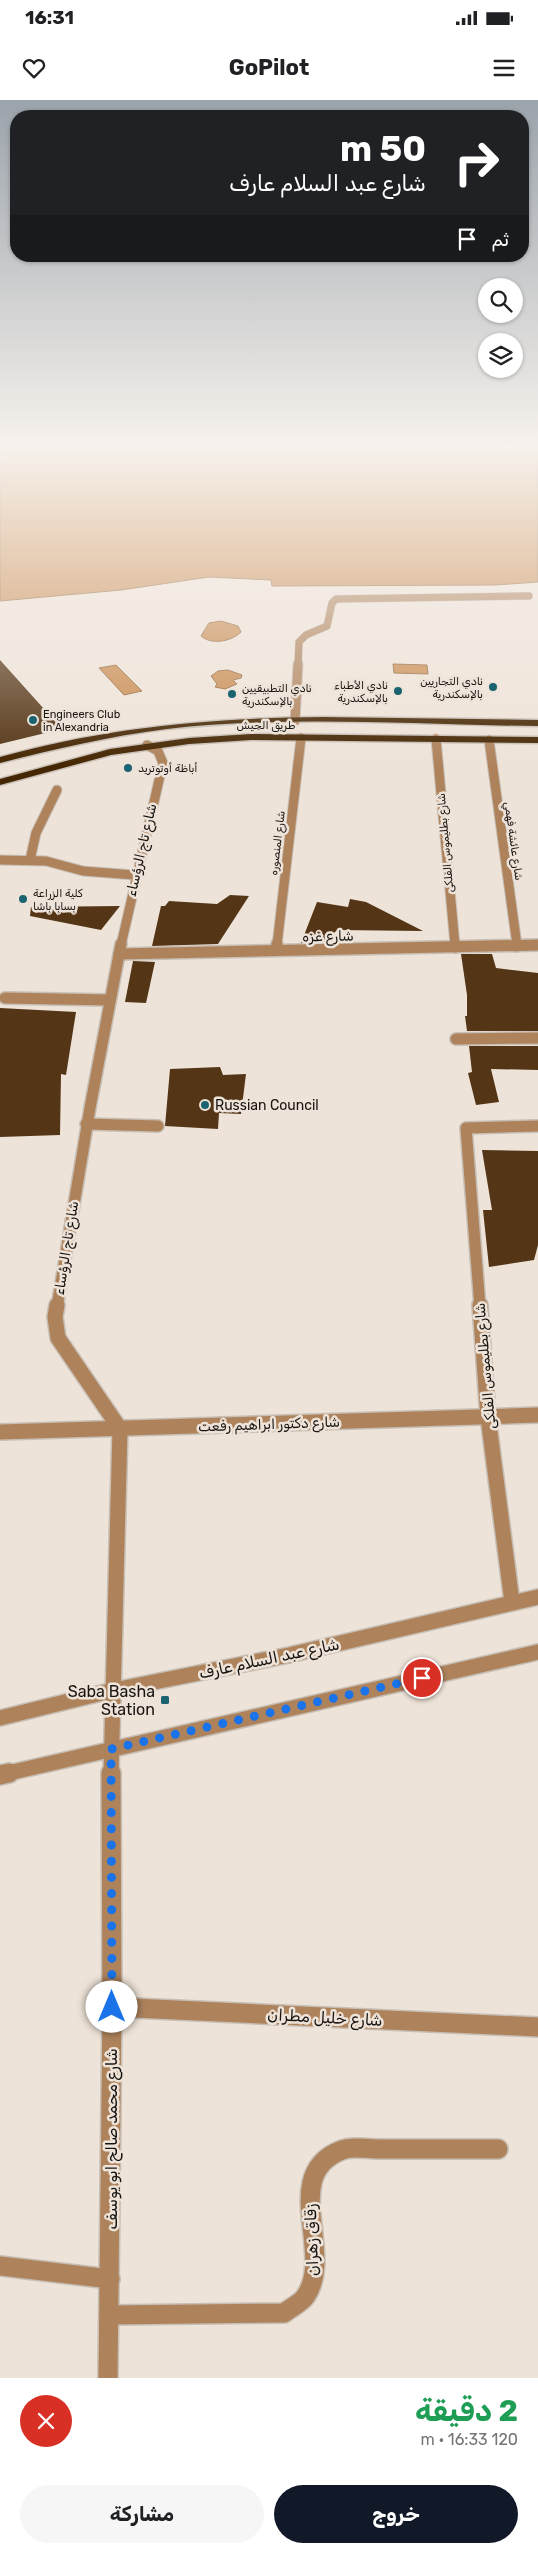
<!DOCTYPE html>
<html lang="ar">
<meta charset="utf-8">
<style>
:root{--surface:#fff;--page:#f6f6f6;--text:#202124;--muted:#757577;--accent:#111827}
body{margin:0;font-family:Rubik,"Noto Sans Arabic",sans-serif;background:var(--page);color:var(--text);direction:rtl;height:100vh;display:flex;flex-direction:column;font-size:19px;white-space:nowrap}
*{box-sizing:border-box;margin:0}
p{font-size:16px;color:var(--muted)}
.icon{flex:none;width:28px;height:28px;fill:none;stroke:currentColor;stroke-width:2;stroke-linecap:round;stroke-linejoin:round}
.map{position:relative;height:2278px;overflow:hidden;direction:ltr}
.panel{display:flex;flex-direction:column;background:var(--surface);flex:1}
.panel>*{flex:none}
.guide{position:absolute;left:10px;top:10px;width:519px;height:152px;border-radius:20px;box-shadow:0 1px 4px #0004;direction:rtl;background:#202124;color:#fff;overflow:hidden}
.buttons{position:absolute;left:478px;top:178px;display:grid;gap:10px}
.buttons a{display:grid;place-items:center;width:45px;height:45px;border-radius:50%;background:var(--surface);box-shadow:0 1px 4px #0004;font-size:25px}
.pin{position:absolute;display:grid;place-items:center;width:42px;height:42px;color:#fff;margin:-21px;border:2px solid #fff;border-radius:50%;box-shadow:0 1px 5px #0007}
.me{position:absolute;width:55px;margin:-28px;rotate:0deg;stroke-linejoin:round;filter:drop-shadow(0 0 4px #0008)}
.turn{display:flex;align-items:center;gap:18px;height:105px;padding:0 20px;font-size:22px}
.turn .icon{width:65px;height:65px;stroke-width:2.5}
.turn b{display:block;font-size:35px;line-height:42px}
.then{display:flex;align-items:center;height:48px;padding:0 20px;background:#0003;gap:10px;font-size:19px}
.round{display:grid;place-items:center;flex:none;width:52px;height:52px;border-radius:26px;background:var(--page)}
.overview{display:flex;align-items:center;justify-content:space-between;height:85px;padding:0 20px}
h1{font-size:30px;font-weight:700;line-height:38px;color:#1e9e55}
.cta{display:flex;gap:10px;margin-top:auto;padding:10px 20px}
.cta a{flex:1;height:58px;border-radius:30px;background:var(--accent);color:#fff;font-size:20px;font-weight:700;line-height:58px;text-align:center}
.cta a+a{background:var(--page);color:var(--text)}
.status{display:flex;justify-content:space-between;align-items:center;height:35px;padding:0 25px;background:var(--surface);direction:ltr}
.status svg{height:14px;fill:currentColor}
header{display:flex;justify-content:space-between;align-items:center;height:65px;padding:0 20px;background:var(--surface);font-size:22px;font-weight:700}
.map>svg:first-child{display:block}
.water{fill:#c88a4f;stroke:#93673c}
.building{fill:#543515}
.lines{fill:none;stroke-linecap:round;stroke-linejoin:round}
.minor-far4-casing{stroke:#c7beb4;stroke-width:8}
.minor-far3-casing{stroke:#c7beb4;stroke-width:11}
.minor-far2-casing{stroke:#c7beb4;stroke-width:14}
.minor-far1-casing{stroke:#c7beb4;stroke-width:18}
.minor-casing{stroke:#c7beb4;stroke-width:22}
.highway-casing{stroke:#c7beb4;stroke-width:3}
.minor-far4{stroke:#ae835c;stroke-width:7}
.minor-far3{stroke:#ae835c;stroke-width:9}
.minor-far2{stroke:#ae835c;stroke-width:11}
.minor-far1{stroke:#ae835c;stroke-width:15}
.minor{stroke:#ae835c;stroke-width:19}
.highway{fill:#452602;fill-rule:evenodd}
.route{stroke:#1a73e8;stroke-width:9;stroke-dasharray:0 16.2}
.poi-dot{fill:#1b6371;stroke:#eee3d8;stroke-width:2}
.labels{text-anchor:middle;stroke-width:5;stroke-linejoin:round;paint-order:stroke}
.far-poi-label{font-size:11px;fill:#181410;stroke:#eee3d8;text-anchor:start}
.far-street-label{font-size:11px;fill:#181410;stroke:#eee3d8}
.street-label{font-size:14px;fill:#181410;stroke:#eee3d8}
.poi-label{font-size:14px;fill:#181410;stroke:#eee3d8;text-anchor:start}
.near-street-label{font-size:16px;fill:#181410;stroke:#eee3d8}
.near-poi-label{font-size:16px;fill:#181410;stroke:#eee3d8;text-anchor:end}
</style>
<div class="status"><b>16:31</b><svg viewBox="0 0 49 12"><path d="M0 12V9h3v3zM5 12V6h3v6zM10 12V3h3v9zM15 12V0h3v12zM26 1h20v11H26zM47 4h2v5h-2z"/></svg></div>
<header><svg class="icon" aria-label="menu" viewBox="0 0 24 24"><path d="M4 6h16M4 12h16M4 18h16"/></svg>GoPilot<svg class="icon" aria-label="heart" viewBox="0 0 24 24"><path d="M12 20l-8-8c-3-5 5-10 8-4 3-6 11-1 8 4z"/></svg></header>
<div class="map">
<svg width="538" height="2278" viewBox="0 0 538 2278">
<rect width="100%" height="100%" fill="#eee3d8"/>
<g class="water">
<polygon points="0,349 538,349 538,482 495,485 272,486 271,480 209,477 121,490 0,501"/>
<path d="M221,521l17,5 3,6c-10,10 -30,13 -40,4l8,-13z"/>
<polygon points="393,564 427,565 428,574 394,573"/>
<polygon points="116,565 142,591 124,595 99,568"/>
<polygon points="228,570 242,575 241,578 233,580 237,584 225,589 215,587 217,584 211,576 218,571"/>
</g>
<g class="building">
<polygon points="0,560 62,629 0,644"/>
<polygon points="230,795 249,796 218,844 152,846 161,806 165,806 169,801 217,804"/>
<polygon points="350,799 366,802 423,831 337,830 325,842 301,843 317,802 348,807"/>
<polygon points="120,806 101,830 30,816 31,807"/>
<polygon points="461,854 492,854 496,868 538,873 538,931 467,931 465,916 467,916 467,895"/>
<polygon points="133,861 155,862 146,903 125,902"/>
<polygon points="0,908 76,912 66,975 61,974 60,1035 0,1037"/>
<polygon points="469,946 538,946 538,970 491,969 499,1002 476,1005 468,973 472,972"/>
<polygon points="220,967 223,975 246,974 241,1014 219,1013 218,1029 165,1026 170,969"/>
<polygon points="482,1050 538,1051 538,1145 534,1160 489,1167 483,1110 492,1110"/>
</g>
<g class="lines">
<defs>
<polyline id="minor-far4" points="298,565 299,542 306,535 327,526 332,503 336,499 529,496"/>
<g id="minor-far3">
<polyline points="295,621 298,564"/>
<polyline points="436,639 455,845"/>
<polyline points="489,640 517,845"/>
<polyline points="0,760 46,761 83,771 134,775"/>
<polyline points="30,760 36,733 57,690"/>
<polyline points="121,845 163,663 158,651 147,645"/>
<polyline points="277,845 301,638"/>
<polyline points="535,845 538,845"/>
</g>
<g id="minor-far2">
<polyline points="455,844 455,847"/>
<polyline points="517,844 517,846"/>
<polyline points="276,850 277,844"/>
<polyline points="119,854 538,845"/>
<polyline points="5,898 110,900"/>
<polyline points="456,939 538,938"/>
<polyline points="86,1024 158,1026"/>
<polyline points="57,1207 90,1008 121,844"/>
<polyline points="480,1207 466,1028 538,1026"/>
</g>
<g id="minor-far1">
<polyline points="57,1205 55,1217 58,1238 120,1329 111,1674"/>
<polyline points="480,1205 488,1317 512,1502"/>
<polyline points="0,1332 538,1315"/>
<polyline points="0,1618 114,1590 289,1555 538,1497"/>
<polyline points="4,1674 538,1552"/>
</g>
<g id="minor">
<polyline points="0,1675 9,1673"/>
<polyline points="112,1907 538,1927"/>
<polyline points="0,2166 110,2179"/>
<path d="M109,2215l175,-2c6,-5 17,-10 21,-16 31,-42 -27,-123 37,-147 10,-4 27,-1 38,-1 39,0 79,0 118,0"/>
<polyline points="108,2278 112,1907 111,1673"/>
</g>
<g id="highway">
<path d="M323,617l215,3v6c-123,-1 -248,-11 -371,3 -57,7 -112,20 -167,34v-6c108,-30 211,-39 323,-40z"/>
<polygon points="251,634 538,637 538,643 251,640 189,644 111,655 0,685 0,679 110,649 189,638"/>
</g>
</defs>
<use href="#minor-far4" class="minor-far4-casing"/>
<use href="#minor-far3" class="minor-far3-casing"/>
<use href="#minor-far2" class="minor-far2-casing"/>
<use href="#minor-far1" class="minor-far1-casing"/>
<use href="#minor" class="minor-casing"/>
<use href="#highway" class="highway-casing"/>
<use href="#minor-far4" class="minor-far4"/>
<use href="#minor-far3" class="minor-far3"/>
<use href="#minor-far2" class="minor-far2"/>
<use href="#minor-far1" class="minor-far1"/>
<use href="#minor" class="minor"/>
<use href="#highway" class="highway"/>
</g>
<linearGradient id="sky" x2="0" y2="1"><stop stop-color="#9ba3ab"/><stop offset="0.52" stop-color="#f7f2ed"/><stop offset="1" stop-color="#f7f2ed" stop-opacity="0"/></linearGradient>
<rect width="538" height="667" fill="url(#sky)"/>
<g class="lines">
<polyline class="route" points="112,1907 111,1649 422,1578"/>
</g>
<g class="poi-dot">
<circle cx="493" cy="587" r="5"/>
<circle cx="398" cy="591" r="5"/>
<circle cx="232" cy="594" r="5"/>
<circle cx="33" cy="620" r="5"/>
<circle cx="128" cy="668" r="5"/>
<circle cx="23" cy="799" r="5"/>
<circle cx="205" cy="1005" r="5"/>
<rect x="160" y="1595" width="10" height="10" rx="2.5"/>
</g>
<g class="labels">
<g class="far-poi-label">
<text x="483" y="585" text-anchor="end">نادي التجاريين<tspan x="483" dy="13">بالإسكندرية</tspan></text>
<text x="388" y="589" text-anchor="end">نادي الأطباء<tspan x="388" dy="13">بالإسكندرية</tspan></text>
<text x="242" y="592">نادي التطبيقيين<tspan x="242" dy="13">بالإسكندرية</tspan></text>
<text x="43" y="618">Engineers Club<tspan x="43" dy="13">in Alexandria</tspan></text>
<text x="138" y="672">أباظة أوتوتريد</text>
<text x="33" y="797">كلية الزراعة<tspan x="33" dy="13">بسابا باشا</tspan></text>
</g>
<g class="far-street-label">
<text x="266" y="629">طريق الجيش</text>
<text transform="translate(514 741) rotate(82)" y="4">شارع عائشة فهمي</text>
<text transform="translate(277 743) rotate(-83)" y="4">شارع المنصوره</text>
<text transform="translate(445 743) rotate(-95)" y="4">شارع بطليموس الفلكى</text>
</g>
<g class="street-label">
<text transform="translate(141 750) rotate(-77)" y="5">شارع تاج الرؤساء</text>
<text transform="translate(328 836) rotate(-1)" y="5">شارع غزه</text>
<text transform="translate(66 1148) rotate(-81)" y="5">شارع تاج الرؤساء</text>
<text transform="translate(485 1266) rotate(-95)" y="5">شارع بطليموس الفلكى</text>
<text transform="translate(269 1324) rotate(-2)" y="5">شارع دكتور ابراهيم رفعت</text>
</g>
<g class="poi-label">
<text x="215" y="1010">Russian Council</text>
</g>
<g class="near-street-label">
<text transform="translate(269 1558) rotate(-12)" y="6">شارع عبد السلام عارف</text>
<text transform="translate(325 1917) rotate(3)" y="6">شارع خليل مطران</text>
<text transform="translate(111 2039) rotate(-90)" y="6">شارع محمد صالح ابو يوسف</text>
<text transform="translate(311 2140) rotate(-92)" y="6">زقاق زهران</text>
</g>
<g class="near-poi-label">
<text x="155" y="1597">Saba Basha<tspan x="155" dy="18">Station</tspan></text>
</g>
</g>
</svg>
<div class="buttons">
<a><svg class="icon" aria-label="search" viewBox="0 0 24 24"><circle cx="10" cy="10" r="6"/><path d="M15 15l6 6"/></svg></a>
<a><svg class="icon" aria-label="layers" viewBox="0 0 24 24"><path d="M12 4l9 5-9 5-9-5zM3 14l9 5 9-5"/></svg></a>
</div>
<div class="pin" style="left:422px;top:1578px;background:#d93025"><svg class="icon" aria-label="arrive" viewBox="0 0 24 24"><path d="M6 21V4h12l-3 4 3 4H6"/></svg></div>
<svg class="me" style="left:112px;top:1907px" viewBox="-20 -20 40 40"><circle r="19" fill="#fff"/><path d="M0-13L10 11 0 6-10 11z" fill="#1a73e8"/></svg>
<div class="guide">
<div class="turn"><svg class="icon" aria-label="right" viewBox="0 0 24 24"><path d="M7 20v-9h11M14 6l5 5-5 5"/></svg><div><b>50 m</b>شارع عبد السلام عارف</div></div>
<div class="then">ثم<svg class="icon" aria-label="arrive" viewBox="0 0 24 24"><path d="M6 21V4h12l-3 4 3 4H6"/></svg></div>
</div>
</div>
<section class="panel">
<div class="overview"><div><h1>2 دقيقة</h1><p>120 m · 16:33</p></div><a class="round" style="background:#d93025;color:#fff"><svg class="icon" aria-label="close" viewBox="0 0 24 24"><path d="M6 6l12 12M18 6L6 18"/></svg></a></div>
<div class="cta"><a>خروج</a><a>مشاركة</a></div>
</section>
